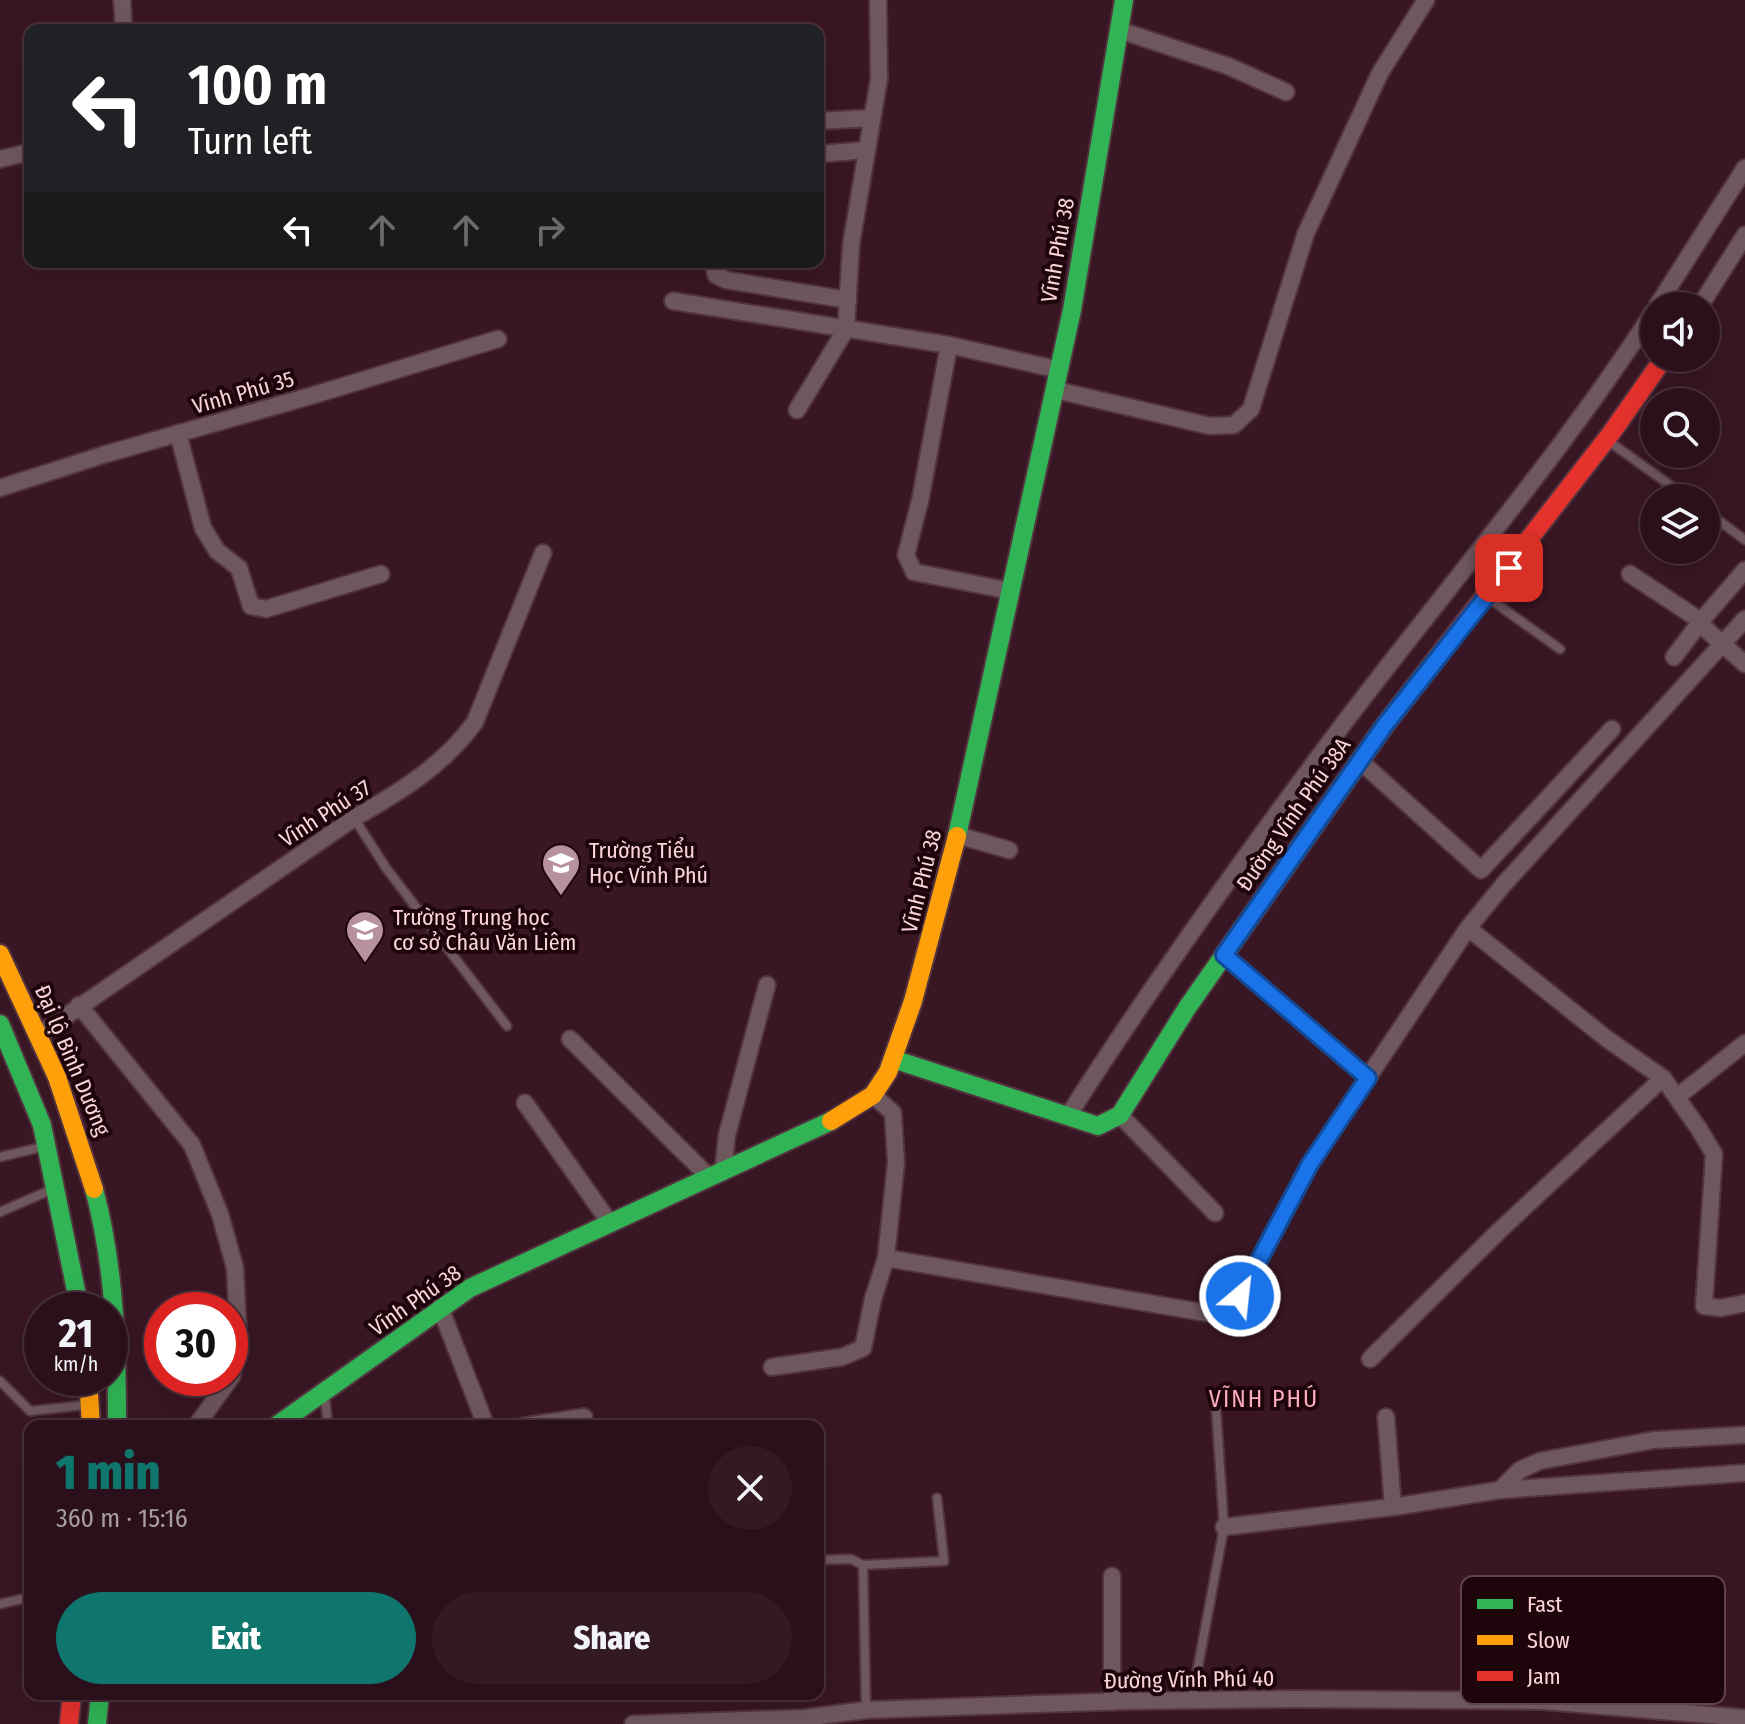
<!DOCTYPE html>
<meta charset="utf-8">
<style>
:root{--surface:#2b101b;--page:#331924;--text:#f1f3f6;--muted:#a69da3;--line:#47303a;--accent:#0f766e}
body{margin:0;font-family:"Fira Sans Condensed",sans-serif;background:var(--page);color:var(--text);height:100vh;display:flex;flex-direction:column;font-size:30px;white-space:nowrap}
*{box-sizing:border-box;margin:0}
p{font-size:26px;color:var(--muted)}
.icon{flex:none;width:44px;height:44px;fill:none;stroke:currentColor;stroke-width:2;stroke-linecap:round;stroke-linejoin:round}
.map{position:relative;flex:1;overflow:hidden}
.sheet{position:absolute;left:24px;top:1420px;width:800px;height:280px;display:flex;flex-direction:column;background:var(--surface);border-radius:16px;box-shadow:0 8px 32px #0002,0 0 0 2px var(--line)}
.sheet>*{flex:none}
.guide{position:absolute;left:24px;top:24px;width:800px;height:244px;border-radius:16px;box-shadow:0 8px 32px #0002,0 0 0 2px var(--line);background:#202124;color:#fff;overflow:hidden}
.buttons{position:absolute;left:1640px;top:292px;display:grid;gap:16px}
.buttons a{display:grid;place-items:center;width:80px;height:80px;border-radius:50%;background:var(--surface);box-shadow:0 8px 32px #0002,0 0 0 2px var(--line);font-size:40px}
.speed{position:absolute;left:24px;top:1292px;display:flex;gap:16px;font-size:40px;font-weight:700;text-align:center}
.speed>*{display:grid;place-content:center;width:104px;height:104px;border-radius:50%;background:var(--surface);box-shadow:0 8px 32px #0002,0 0 0 2px var(--line);line-height:1}
.speed small{font-size:20px;font-weight:400}
.speed .limit{border:12px solid #d22;background:#fff;color:#111}
.pin{position:absolute;display:grid;place-items:center;width:68px;height:68px;color:#fff;margin:-34px;border-radius:16px;box-shadow:0 4px 12px #0006}
.me{position:absolute;width:88px;margin:-44px;rotate:28deg;stroke-linejoin:round;filter:drop-shadow(0 0 6px #0008)}
.turn{display:flex;align-items:center;gap:28px;height:168px;padding:0 32px;font-size:36px}
.turn .icon{width:104px;height:104px;stroke-width:2.5}
.turn b{display:block;font-size:56px;line-height:68px}
.lanes{display:flex;align-items:center;height:76px;padding:0 32px;background:#0003;justify-content:center;gap:40px;direction:ltr}
.lanes .off{opacity:.35}
.round{display:grid;place-items:center;flex:none;width:84px;height:84px;border-radius:42px;background:var(--page)}
.overview{display:flex;align-items:center;justify-content:space-between;height:136px;padding:0 32px}
h1{font-size:48px;font-weight:800;line-height:60px;color:var(--accent)}
.button{display:flex;gap:16px;margin-top:auto;padding:16px 32px}
.button a{flex:1;height:92px;border-radius:48px;background:var(--accent);color:#fff;font-size:32px;font-weight:800;line-height:92px;text-align:center}
.button a+a{background:var(--page);color:var(--text)}
.map>svg:first-child{display:block}
.lines{fill:none;stroke-linecap:round;stroke-linejoin:round}
.lane-casing{stroke:#52333e;stroke-width:12}
.street-casing{stroke:#52333e;stroke-width:20}
.fast-casing{stroke:#52333e;stroke-width:22}
.slow-casing{stroke:#52333e;stroke-width:22}
.jam-casing{stroke:#52333e;stroke-width:22}
.lane{stroke:#6f575e;stroke-width:8}
.street{stroke:#6f575e;stroke-width:16}
.fast{stroke:#30b455;stroke-width:18}
.slow{stroke:#ff9f0a;stroke-width:18}
.jam{stroke:#e5322d;stroke-width:18}
.route-casing{stroke:#114b97;stroke-width:20}
.route{stroke:#1a73e8;stroke-width:14}
.labels{text-anchor:middle;stroke-width:8;stroke-linejoin:round;paint-order:stroke}
.street-label{font-size:22px;fill:#fbd3db;stroke:#1e050c}
.poi-label{font-size:22px;fill:#fbd3db;stroke:#1e050c;text-anchor:start}
.neighbourhood-label{font-size:24px;letter-spacing:2px;fill:#faacbe;stroke:#1e050c}
.key{fill:#1e050c;stroke:#60434a;stroke-width:2}
.key-label{font-size:22px;fill:#fbd3db}
</style>
<div class="map">
<svg width="1745" height="1724" viewBox="0 0 1745 1724">
<rect width="100%" height="100%" fill="#391624"/>
<g class="lines">
<defs>
<g id="lane">
<polyline points="1607,440 1688,498"/>
<polyline points="1706,511 1745,540"/>
<polyline points="1487,597 1560,649"/>
<polyline points="354,818 386,868 507,1026"/>
<polyline points="0,1157 42,1147"/>
<polyline points="0,1212 48,1191"/>
<polyline points="0,1381 30,1411 86,1405"/>
<polyline points="325,1397 328,1426"/>
<polyline points="818,1560 851,1559 863,1565 866,1710"/>
<polyline points="863,1565 944,1561 937,1498"/>
<polyline points="0,1604 30,1597"/>
<polyline points="1192,1699 1224,1527 1215,1393"/>
</g>
<g id="street">
<polyline points="122,0 124,30"/>
<polyline points="1119,30 1228,66 1286,92"/>
<polyline points="818,121 872,118"/>
<polyline points="818,154 867,150"/>
<polyline points="0,159 30,152"/>
<polyline points="713,262 716,275 726,280 848,300"/>
<polyline points="673,301 949,345 920,501 906,555 914,572 1011,591"/>
<polyline points="1657,306 1745,168"/>
<polyline points="1700,306 1745,235"/>
<polyline points="949,345 1060,370"/>
<polyline points="1056,390 1210,426 1234,425 1251,409 1306,233 1380,73 1426,0"/>
<polyline points="797,410 846,329 851,245 879,79 878,0"/>
<polyline points="178,433 203,528 217,551 239,568 251,606 266,609 381,574"/>
<polyline points="0,488 106,454 314,395 498,339"/>
<polyline points="1630,574 1701,621"/>
<polyline points="1745,619 1504,884 1468,928 1607,1039 1663,1078 1699,1129 1714,1154 1704,1306 1721,1308 1745,1303"/>
<polyline points="1699,623 1745,664"/>
<polyline points="1674,657 1701,621 1745,570"/>
<polyline points="1360,761 1481,870 1612,729"/>
<polyline points="957,835 1009,850"/>
<polyline points="1224,955 1368,1078"/>
<polyline points="79,1005 192,1145 220,1214 235,1268 238,1328 232,1376 196,1426"/>
<path d="M40,1034l314,-216c46,-26 90,-53 121,-96l68,-169"/>
<polyline points="570,1039 710,1178"/>
<polyline points="873,1095 893,1113 896,1163 886,1258 1224,1316 1231,1310 1240,1296 1310,1164 1468,928"/>
<polyline points="1677,1097 1745,1043"/>
<polyline points="525,1103 610,1223"/>
<polyline points="1120,1115 1215,1213"/>
<path d="M1068,1116c86,-135 180,-265 276,-393 104,-137 216,-267 310,-412"/>
<polyline points="723,1172 727,1135 767,985"/>
<polyline points="440,1307 486,1426"/>
<polyline points="1370,1359 1499,1231 1663,1078"/>
<polyline points="772,1367 842,1357 863,1348 873,1299 886,1258"/>
<polyline points="1386,1417 1393,1507"/>
<polyline points="525,1426 584,1417"/>
<polyline points="1500,1490 1520,1470 1540,1461 1654,1440 1745,1435"/>
<polyline points="1224,1527 1393,1507 1500,1490 1745,1473"/>
<polyline points="1112,1576 1112,1702"/>
<polyline points="633,1724 803,1718 866,1710 1128,1701 1296,1699 1543,1701 1745,1718"/>
</g>
<g id="fast">
<polyline points="957,836 1072,310 1124,0"/>
<polyline points="0,1024 42,1125 80,1310"/>
<polyline points="893,1059 1098,1126 1120,1115 1187,1008 1385,725 1433,663"/>
<path d="M94,1189c21,78 23,157 23,237"/>
<polyline points="276,1426 470,1288 831,1121"/>
<polyline points="97,1724 100,1694"/>
</g>
<g id="slow">
<polyline points="0,954 57,1077 94,1189"/>
<polyline points="831,1121 873,1095 888,1072 913,1001 957,836"/>
<polyline points="88,1378 91,1426"/>
</g>
<g id="jam">
<polyline points="1433,663 1612,432 1664,358"/>
<polyline points="69,1724 72,1694"/>
</g>
</defs>
<use href="#lane" class="lane-casing"/>
<use href="#street" class="street-casing"/>
<use href="#fast" class="fast-casing"/>
<use href="#slow" class="slow-casing"/>
<use href="#jam" class="jam-casing"/>
<use href="#lane" class="lane"/>
<use href="#street" class="street"/>
<use href="#fast" class="fast"/>
<use href="#slow" class="slow"/>
<use href="#jam" class="jam"/>
</g>
<g class="lines">
<defs>
<polyline id="route" points="1240,1296 1310,1164 1368,1078 1224,955 1385,725 1509,568"/>
</defs>
<use href="#route" class="route-casing"/>
<use href="#route" class="route"/>
</g>
<defs>
<symbol id="school-pin" viewBox="-11 -11 22 30"><path d="M0 17L-7.5 6A9.5 9.5 0 1 1 7.5 6Z" fill="#b7919b" stroke="#1e050c"/><path d="M0-5L7-2L0 1L-7-2ZM-4 1L0 2.5L4 1V4Q0 6-4 4Z" fill="#fff"/></symbol>
</defs>
<g fill-rule="evenodd">
<use href="#school-pin" x="539" y="841" width="44" height="60"/>
<use href="#school-pin" x="343" y="908" width="44" height="60"/>
</g>
<g class="labels">
<g class="street-label">
<text transform="translate(1057 250) rotate(-80)" y="8">Vĩnh Phú 38</text>
<text transform="translate(243 392) rotate(-16)" y="8">Vĩnh Phú 35</text>
<text transform="translate(325 813) rotate(-33)" y="8">Vĩnh Phú 37</text>
<text transform="translate(1293 814) rotate(-55)" y="8">Đường Vĩnh Phú 38A</text>
<text transform="translate(921 881) rotate(-76)" y="8">Vĩnh Phú 38</text>
<text transform="translate(73 1060) rotate(67)" y="8">Đại lộ Bình Dương</text>
<text transform="translate(415 1300) rotate(-35)" y="8">Vĩnh Phú 38</text>
<text transform="translate(1189 1679) rotate(-1)" y="8">Đường Vĩnh Phú 40</text>
</g>
<g class="poi-label">
<text x="589" y="858">Trường Tiểu<tspan x="589" dy="25">Học Vĩnh Phú</tspan></text>
<text x="393" y="925">Trường Trung học<tspan x="393" dy="25">cơ sở Châu Văn Liêm</tspan></text>
</g>
<g class="neighbourhood-label">
<text x="1264" y="1407">VĨNH PHÚ</text>
</g>
</g>
<rect x="1461" y="1576" width="264" height="128" rx="12" class="key"/>
<rect x="1477" y="1599" width="36" height="10" fill="#30b455"/>
<rect x="1477" y="1635" width="36" height="10" fill="#ff9f0a"/>
<rect x="1477" y="1671" width="36" height="10" fill="#e5322d"/>
<g class="key-label">
<text x="1527" y="1612">Fast</text>
<text x="1527" y="1648">Slow</text>
<text x="1527" y="1684">Jam</text>
</g>
</svg>
<div class="buttons">
<a><svg class="icon" aria-label="sound" viewBox="0 0 24 24"><path d="M4 9h4l5-4v14l-5-4H4zM17 9q2 3 0 6"/></svg></a>
<a><svg class="icon" aria-label="search" viewBox="0 0 24 24"><circle cx="10" cy="10" r="6"/><path d="M15 15l6 6"/></svg></a>
<a><svg class="icon" aria-label="layers" viewBox="0 0 24 24"><path d="M12 4l9 5-9 5-9-5zM3 14l9 5 9-5"/></svg></a>
</div>
<div class="speed"><div>21<small>km/h</small></div><div class="limit">30</div></div>
<div class="pin" style="left:1509px;top:568px;background:#d93025"><svg class="icon" aria-label="arrive" viewBox="0 0 24 24"><path d="M6 21V4h12l-3 4 3 4H6"/></svg></div>
<svg class="me" style="left:1240px;top:1296px" viewBox="-20 -20 40 40"><circle r="17" fill="#1a73e8" stroke="#fff" stroke-width="3"/><path d="M0-11L8 9 0 5-8 9z" fill="#fff"/></svg>
<div class="guide">
<div class="turn"><svg class="icon" aria-label="left" viewBox="0 0 24 24"><path d="M17 20v-9H6M10 6l-5 5 5 5"/></svg><div><b>100 m</b>Turn left</div></div>
<div class="lanes"><svg class="icon" aria-label="left" viewBox="0 0 24 24"><path d="M17 20v-9H6M10 6l-5 5 5 5"/></svg><svg class="icon off" aria-label="ahead" viewBox="0 0 24 24"><path d="M12 20V5M6 11l6-6 6 6"/></svg><svg class="icon off" aria-label="ahead" viewBox="0 0 24 24"><path d="M12 20V5M6 11l6-6 6 6"/></svg><svg class="icon off" aria-label="right" viewBox="0 0 24 24"><path d="M7 20v-9h11M14 6l5 5-5 5"/></svg></div>
</div>
<section class="sheet">
<div class="overview"><div><h1>1 min</h1><p>360 m · 15:16</p></div><a class="round"><svg class="icon" aria-label="close" viewBox="0 0 24 24"><path d="M6 6l12 12M18 6L6 18"/></svg></a></div>
<div class="button"><a>Exit</a><a>Share</a></div>
</section>
</div>
